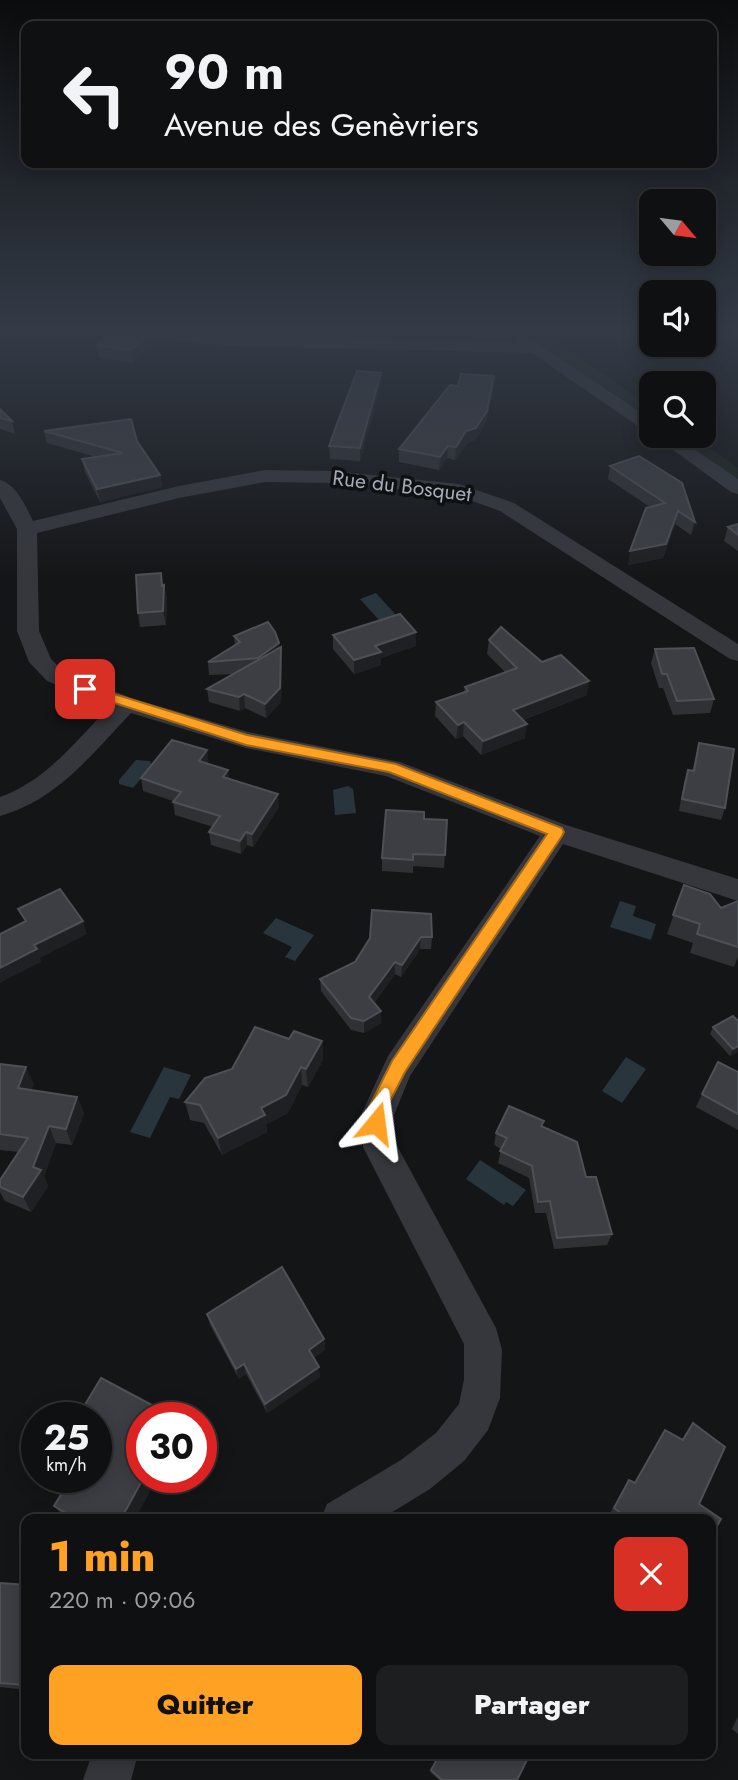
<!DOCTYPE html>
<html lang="fr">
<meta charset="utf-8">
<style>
:root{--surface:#0f1011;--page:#1d1e1f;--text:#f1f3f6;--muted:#9b9d9f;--line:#2f3031;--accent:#ffa224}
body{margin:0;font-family:Jost,sans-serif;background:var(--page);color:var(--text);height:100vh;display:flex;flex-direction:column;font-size:26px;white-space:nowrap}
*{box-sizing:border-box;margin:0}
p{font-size:23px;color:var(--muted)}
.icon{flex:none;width:38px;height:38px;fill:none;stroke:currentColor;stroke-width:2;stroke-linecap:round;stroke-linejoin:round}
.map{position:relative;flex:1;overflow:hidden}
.drawer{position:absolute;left:21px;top:1514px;width:695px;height:245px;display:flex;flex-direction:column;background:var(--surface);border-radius:14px;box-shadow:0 4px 18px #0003,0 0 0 2px var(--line)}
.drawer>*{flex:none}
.banner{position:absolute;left:21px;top:21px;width:696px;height:147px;border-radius:14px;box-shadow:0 4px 18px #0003,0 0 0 2px var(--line);background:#0f1011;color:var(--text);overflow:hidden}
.needle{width:46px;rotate:119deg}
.fabs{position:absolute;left:639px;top:189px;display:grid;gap:14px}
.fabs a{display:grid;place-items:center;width:77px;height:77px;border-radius:14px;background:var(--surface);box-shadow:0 4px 18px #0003,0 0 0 2px var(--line);font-size:35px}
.speed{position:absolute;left:21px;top:1402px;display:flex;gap:14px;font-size:35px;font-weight:700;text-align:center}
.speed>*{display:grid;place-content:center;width:91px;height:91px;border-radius:50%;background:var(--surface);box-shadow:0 4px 18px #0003,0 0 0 2px var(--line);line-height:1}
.speed small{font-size:18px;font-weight:400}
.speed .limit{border:10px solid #d22;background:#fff;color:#111}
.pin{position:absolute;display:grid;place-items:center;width:60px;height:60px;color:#fff;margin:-30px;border-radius:14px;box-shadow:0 4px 10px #0006}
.me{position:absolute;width:77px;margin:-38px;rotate:16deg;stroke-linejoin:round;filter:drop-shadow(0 0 5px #0008)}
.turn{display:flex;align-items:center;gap:24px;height:147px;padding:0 28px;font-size:32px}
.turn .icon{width:91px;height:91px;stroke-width:2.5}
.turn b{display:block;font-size:49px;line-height:60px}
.round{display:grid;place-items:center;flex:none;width:74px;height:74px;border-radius:14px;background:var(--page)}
.summary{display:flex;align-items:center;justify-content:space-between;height:119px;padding:0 28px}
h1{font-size:42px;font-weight:800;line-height:52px;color:var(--accent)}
.action{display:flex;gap:14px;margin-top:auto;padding:14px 28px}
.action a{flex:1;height:80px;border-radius:14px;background:var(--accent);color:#111;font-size:28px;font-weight:800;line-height:80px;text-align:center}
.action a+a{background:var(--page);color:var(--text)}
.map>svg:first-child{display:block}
.green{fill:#1a221b}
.water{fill:#29353c}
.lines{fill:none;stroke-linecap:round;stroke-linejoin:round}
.minor{fill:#35373c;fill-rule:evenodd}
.wall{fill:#303135}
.shaded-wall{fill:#1f2023}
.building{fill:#3c3e43;stroke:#4d5055;stroke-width:2}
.route{fill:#ffa224;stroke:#a66917;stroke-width:2}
.labels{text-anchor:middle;stroke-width:7;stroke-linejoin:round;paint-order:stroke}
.far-street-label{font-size:21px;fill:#a5acb8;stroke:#0f1012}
</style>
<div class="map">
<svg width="738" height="1780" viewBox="0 0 738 1780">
<rect width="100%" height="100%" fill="#141517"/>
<g class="green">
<polygon points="517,331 540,331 651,407 651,419"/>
<polygon points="675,436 693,436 738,468 738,482"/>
</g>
<g class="water">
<polygon points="376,593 396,615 379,620 360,599"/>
<polygon points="136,760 150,761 152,766 133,788 119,784 119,780"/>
<polygon points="348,786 353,789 356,813 335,815 333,790"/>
<polygon points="620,901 636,906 633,916 656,924 651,940 610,927"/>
<polygon points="276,918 314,935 295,961 285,957 292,947 263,933"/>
<polygon points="626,1057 646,1069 622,1103 602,1091"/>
<polygon points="164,1067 191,1075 179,1099 170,1097 150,1138 130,1132"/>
<polygon points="480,1160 526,1190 513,1206 506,1202 504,1205 466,1179"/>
</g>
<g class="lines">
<g class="minor">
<polygon points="119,331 517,343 513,338 521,333 651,419 651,432 645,431 532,353 218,345 127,336"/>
<polygon points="654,436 675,436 738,479 738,494 731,492"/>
<path d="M265,470l68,1 126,13 55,19 224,141v17l-8,-2 -230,-148 -44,-16 -123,-12 -68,-1 -86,16 -142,35 2,98 12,28 12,12 71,28 114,33 152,30 166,63 172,54v22l-175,-57 -153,232 -16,39 2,29 100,184 6,22 -2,48 -12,32 -24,31 -34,28 -49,30h-60l6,-15 74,-44 35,-27 23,-29 5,-25v-35l-101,-197 -2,-32 27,-59 152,-220 -154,-60 -140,-28 -115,-35c-40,42 -74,87 -131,103v-19c46,-16 77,-57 110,-91l-63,-25 -18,-19 -12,-31v-102l-17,-31v-18c17,5 26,27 33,41l146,-35z"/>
<polygon points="92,1754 138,1754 131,1780 83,1780"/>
</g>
</g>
<g class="wall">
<polygon points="113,331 155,331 156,342 133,363 99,358 97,345"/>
<polygon points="381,385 360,461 330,459 329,446"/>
<polygon points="493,388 486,423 475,440 466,444 455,460 447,458 439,470 399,462 399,449"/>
<polygon points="0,409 12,421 15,434 0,429"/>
<polygon points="44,431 137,441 160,475 162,487 100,502 85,472 82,459 96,457 47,443"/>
<polygon points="610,466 695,522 691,535 675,524 663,558 628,565 650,507 608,479"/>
<polygon points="738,524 738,551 724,541 728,527"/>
<polygon points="163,585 164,585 167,599 166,625 140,627 138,613"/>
<polygon points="333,635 416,646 381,658 381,665 354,674 333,649"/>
<polygon points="234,636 279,643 279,648 281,647 282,661 281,702 266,718 245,708 240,711 209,702 207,689 234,674 209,675 208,662 235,645"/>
<polygon points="489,640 542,662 587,695 523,720 525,738 481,755 463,736 456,739 435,716 436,702 464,692 465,687 505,672 487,654"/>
<polygon points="655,649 714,699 710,713 673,715 663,688 659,688 651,663"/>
<polygon points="699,743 725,808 721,820 679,811 684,782 688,770 692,771"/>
<polygon points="207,750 208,764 229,779 279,807 253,847 247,845 241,854 211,845 209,832 213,827 175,815 173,801 143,791 141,778"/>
<polygon points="424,819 447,820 444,868 413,866 413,873 382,871 382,858"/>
<polygon points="684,885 721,908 738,901 738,957 734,967 690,953 693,943 667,934"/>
<polygon points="432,937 431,949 420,949 401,977 395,974 374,1003 381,1011 381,1023 364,1033 351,1030 321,991 320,979 355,962 370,938"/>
<polygon points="713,1027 738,1052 730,1056 710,1034"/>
<polygon points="289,1039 322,1041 323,1060 308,1087 302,1085 288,1113 266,1124 267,1132 222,1155 204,1123 190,1120 185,1102 232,1069"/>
<polygon points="0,1064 34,1084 31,1090 77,1097 84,1113 72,1145 56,1143 44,1176 48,1186 31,1212 5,1201 0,1192 0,1180 19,1152 0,1150"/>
<polygon points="738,1072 738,1130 696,1107 702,1094"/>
<polygon points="542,1127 586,1177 612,1234 607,1245 554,1249 546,1213 535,1213 529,1178 498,1163 501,1149 494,1145 496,1133"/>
<polygon points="207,1314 324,1339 325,1349 314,1358 320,1377 267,1413 246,1374 239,1379 210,1325"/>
<polygon points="101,1378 165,1412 167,1418 142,1418 142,1477 148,1477 153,1486 134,1519 67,1519 64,1517 54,1506 63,1492 53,1485 46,1477 96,1477 96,1418 77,1418"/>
<polygon points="693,1423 699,1504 710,1519 614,1519 609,1515 624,1488 629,1480 635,1482 665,1430 682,1439"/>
<polygon points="0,1583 26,1585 26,1690 0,1687"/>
<polygon points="738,1716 738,1734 732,1729"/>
<polygon points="440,1754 517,1780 439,1780 430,1772"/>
</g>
<g class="shaded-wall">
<polygon points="152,331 155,331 156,342 133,363 131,350"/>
<polygon points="381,373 381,385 360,461 360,448"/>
<polygon points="494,376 486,423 475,440 466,444 455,460 456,447"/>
<polygon points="448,446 447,458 439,470 440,457"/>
<polygon points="160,475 162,487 100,502 97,489"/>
<polygon points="678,511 675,524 663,558 628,565 630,551"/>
<polygon points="164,585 167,599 166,625 163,611"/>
<polygon points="416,632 416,646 381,658 381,665 354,674 354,660 375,646"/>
<polygon points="279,643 280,656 259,672 258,658"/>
<polygon points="281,647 282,661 281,702 266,718 265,704"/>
<polygon points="589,681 587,695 511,724 513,710"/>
<polygon points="244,694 245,708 240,711 239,697"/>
<polygon points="464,722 463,736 456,739 458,725"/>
<polygon points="527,724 525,738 481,755 483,741"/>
<polygon points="207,750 209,763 201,774 199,761"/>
<polygon points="228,770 230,783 223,777"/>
<polygon points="278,794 279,807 253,847 252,834"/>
<polygon points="246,832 247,845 241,854 240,841"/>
<polygon points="83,921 87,934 40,958 41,962 0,983 0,968 34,945"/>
<polygon points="421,937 420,949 401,977 402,965"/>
<polygon points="395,962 395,974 369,1009 369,997"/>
<polygon points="381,1011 381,1023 364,1033 364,1021"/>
<polygon points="322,1041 323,1060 308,1087 306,1069"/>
<polygon points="738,1046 738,1052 730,1056 733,1049"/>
<polygon points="26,1067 34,1084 25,1105 18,1088"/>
<polygon points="301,1067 302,1085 288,1113 266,1124 267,1132 222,1155 218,1138 261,1108"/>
<polygon points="77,1097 84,1113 72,1145 66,1129"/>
<polygon points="49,1126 56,1143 44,1176 48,1186 31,1212 23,1197"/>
<polygon points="324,1339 325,1349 311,1360 309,1350"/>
<polygon points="244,1364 246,1374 239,1379 236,1369"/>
<polygon points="319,1367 320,1377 267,1413 265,1404"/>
<polygon points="142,1454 142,1477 135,1467"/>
<polygon points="144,1477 148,1477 153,1486 134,1519 121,1519"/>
</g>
<g class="building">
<polygon points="113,331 152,331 131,350 97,345"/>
<polygon points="357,371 381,373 360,448 329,446 337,424"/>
<polygon points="461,374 494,376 487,411 476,428 466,431 456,447 448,446 440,457 399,449 450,385 458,386"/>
<polygon points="0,409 12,421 0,418"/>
<polygon points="131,419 137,441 160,475 97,489 82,459 123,453 44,431"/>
<polygon points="639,456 682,483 695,522 678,511 666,544 630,551 646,508 665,503 610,466"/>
<polygon points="738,524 738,535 728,527"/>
<polygon points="161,573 162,586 164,585 163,611 138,613 136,575"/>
<polygon points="400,614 416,632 375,646 381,652 354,660 333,635"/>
<polygon points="268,622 275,632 279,643 258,658 208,662 240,642 234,636"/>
<polygon points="501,627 542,662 561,655 589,681 513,710 527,724 483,741 464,722 458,725 436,702 468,691 465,687 517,668 489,640"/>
<polygon points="281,647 280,688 265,704 244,694 239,697 207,689"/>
<polygon points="694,648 714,699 677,701 667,674 662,674 655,649"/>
<polygon points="172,740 207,750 199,761 228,770 223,777 278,794 252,834 246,832 240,841 209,832 220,816 173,802 181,792 141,778"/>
<polygon points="699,743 734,749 725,808 682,799 688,770 694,771"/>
<polygon points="386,810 424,812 424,819 447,820 445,855 413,854 413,860 382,858"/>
<polygon points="684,885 710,894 721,908 738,901 738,947 697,934 700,924 673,915"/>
<polygon points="60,889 83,921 34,945 37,949 0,968 0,934 26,921 18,909"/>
<polygon points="372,910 431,914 432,937 421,937 402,965 395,962 369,997 381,1011 364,1021 351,1018 320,979 355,962 370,938"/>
<polygon points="733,1016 738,1021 738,1046 733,1049 713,1027"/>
<polygon points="255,1027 289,1039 294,1031 322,1041 306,1069 301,1067 286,1095 261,1108 265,1115 218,1138 200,1105 185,1102 205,1078 232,1069"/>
<polygon points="718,1062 738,1072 738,1114 702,1094"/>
<polygon points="0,1064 26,1067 18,1088 77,1097 66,1129 49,1126 33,1167 41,1170 23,1197 0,1187 0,1180 28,1138 0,1134"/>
<polygon points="509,1106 544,1121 541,1126 577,1142 586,1177 596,1177 612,1234 557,1238 550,1201 538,1202 532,1166 500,1151 507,1138 496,1133"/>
<polygon points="282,1267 324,1339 309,1350 319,1367 265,1404 244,1364 236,1369 207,1314"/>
<polygon points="101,1378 165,1412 162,1418 142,1418 142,1454 135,1467 142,1471 142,1477 144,1477 121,1519 76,1519 54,1506 65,1488 49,1477 96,1477 96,1418 77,1418"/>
<polygon points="693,1423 725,1447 699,1504 721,1519 710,1538 710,1519 629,1519 614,1508 629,1480 635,1483 665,1430 683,1440"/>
<polygon points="0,1583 26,1585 26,1685 0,1683"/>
<polygon points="440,1754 530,1754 517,1780 442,1780 431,1770"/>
</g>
<linearGradient id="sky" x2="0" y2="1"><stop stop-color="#0b0c0d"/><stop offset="0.57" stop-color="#343b47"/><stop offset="1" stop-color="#343b47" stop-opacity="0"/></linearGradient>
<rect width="738" height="580" fill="url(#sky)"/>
<polygon class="route" points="85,685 247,735 396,764 562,828 564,832 562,836 405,1072 387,1107 383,1129 376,1132 370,1129 367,1123 369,1107 392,1061 547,834 389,772 246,745 80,692 80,686"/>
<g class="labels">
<g class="far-street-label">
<text transform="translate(402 486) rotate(7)" y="7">Rue du Bosquet</text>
</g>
</g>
</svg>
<div class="fabs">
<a><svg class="needle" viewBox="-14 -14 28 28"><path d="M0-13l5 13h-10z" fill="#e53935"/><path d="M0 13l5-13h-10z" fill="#9b9d9f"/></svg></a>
<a><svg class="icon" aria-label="sound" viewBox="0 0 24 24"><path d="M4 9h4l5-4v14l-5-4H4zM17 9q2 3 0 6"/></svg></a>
<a><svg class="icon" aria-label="search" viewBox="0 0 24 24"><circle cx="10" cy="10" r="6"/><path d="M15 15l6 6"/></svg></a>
</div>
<div class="speed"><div>25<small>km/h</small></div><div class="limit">30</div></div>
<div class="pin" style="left:85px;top:689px;background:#d93025"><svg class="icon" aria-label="arrive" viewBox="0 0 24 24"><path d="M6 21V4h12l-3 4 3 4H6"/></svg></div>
<svg class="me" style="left:376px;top:1123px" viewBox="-20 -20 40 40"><path d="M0-17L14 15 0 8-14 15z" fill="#ffa224" stroke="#fff" stroke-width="4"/></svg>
<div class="banner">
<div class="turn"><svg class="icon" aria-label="left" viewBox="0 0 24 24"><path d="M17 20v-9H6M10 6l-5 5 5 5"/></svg><div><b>90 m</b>Avenue des Genèvriers</div></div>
</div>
<section class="drawer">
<div class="summary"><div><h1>1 min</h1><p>220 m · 09:06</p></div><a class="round" style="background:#d93025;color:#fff"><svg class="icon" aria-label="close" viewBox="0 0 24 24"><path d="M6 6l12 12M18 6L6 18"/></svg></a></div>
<div class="action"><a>Quitter</a><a>Partager</a></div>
</section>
</div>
